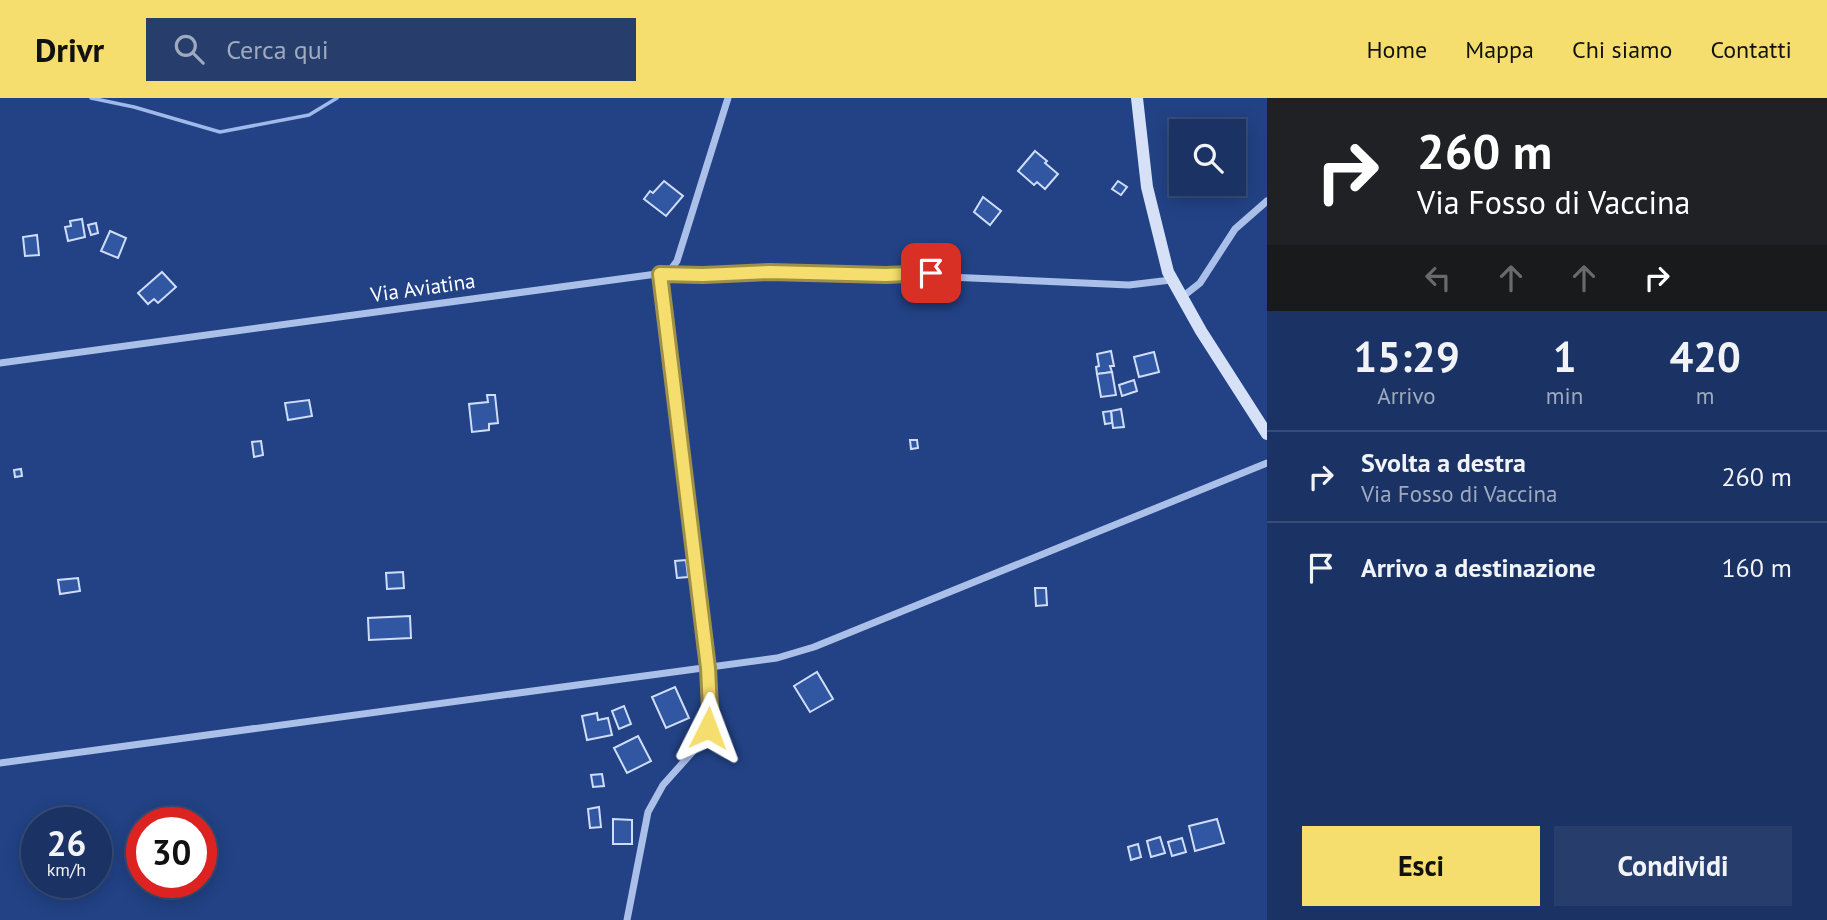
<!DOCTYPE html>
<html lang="it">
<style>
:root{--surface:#1a3264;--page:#273e6d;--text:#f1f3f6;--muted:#9faabf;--line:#384d78;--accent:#f5de6d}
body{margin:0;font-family:"PT Sans",sans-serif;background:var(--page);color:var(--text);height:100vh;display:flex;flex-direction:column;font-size:26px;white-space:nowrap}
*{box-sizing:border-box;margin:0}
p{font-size:23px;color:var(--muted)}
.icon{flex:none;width:38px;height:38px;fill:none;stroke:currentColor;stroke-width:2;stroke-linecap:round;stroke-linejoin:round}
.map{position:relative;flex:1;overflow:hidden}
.details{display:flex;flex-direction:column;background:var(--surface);width:560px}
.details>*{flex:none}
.banner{background:#202124;color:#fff;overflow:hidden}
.tools{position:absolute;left:1169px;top:21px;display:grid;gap:14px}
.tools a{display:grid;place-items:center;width:77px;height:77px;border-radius:0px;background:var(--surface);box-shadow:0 4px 18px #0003,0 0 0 2px var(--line);font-size:35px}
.speed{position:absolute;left:21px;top:709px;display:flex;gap:14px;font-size:35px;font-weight:700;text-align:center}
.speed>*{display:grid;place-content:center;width:91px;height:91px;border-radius:50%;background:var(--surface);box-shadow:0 4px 18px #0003,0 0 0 2px var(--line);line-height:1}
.speed small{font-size:18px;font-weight:400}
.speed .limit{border:10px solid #d22;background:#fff;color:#111}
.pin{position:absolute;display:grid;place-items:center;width:60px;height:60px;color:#fff;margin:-30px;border-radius:14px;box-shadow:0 4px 10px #0006}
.me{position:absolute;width:77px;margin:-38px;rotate:3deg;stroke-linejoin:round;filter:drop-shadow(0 0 5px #0008)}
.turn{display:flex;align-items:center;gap:24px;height:147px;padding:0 35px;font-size:32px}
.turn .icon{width:91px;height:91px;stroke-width:2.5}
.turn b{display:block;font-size:49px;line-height:60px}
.lanes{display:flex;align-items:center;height:66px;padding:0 35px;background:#0003;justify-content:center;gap:35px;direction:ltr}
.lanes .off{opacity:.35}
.eta{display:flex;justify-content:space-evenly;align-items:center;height:119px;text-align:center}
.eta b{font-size:42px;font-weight:700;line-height:49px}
.cta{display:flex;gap:14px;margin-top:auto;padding:14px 35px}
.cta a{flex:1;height:80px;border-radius:0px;background:var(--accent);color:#111;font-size:28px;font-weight:700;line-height:80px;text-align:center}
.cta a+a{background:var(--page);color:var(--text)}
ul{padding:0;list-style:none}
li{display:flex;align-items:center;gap:21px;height:91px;padding:0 35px;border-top:2px solid var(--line)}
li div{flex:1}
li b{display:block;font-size:26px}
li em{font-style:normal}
header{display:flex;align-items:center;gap:42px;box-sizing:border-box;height:98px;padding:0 35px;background:var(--accent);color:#111}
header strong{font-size:33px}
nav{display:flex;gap:38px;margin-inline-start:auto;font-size:24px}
.search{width:490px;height:63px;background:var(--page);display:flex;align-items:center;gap:18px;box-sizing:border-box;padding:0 24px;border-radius:0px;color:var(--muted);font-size:26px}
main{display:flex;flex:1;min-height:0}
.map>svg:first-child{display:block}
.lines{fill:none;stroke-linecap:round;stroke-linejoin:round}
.stream{stroke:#9fb9ea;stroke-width:3.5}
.building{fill:#3257a2;stroke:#cfddf7;stroke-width:2}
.street{stroke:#abc0e9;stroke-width:7}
.secondary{stroke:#d6e0f7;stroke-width:12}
.route-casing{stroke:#9f9047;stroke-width:18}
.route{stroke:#f5de6d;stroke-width:12}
.labels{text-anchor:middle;stroke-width:7;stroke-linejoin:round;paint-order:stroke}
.street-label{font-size:21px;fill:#fff;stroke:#224285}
</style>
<header>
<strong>Drivr</strong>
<div class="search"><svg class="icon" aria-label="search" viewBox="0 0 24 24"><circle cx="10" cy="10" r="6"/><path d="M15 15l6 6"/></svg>Cerca qui</div>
<nav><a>Home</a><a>Mappa</a><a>Chi siamo</a><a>Contatti</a></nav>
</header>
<main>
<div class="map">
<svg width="1267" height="822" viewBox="0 0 1267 822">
<rect width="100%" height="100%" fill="#224285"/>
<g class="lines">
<polyline class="stream" points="91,0 134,9 220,34 309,17 337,0"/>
</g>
<g class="building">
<polygon points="1035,53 1047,63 1045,65 1058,76 1045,91 1037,84 1034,87 1018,73"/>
<polygon points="664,83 683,98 666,118 644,101 650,93 653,95"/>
<polygon points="1118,83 1127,89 1121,97 1112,91"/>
<polygon points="983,99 1001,113 990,127 974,114"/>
<polygon points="82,121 85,139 68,143 65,129 71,128 70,123"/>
<polygon points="96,125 98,135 91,137 88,127"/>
<polygon points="110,133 126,140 118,160 101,153"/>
<polygon points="37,137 39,157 25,158 23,139"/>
<polygon points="162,174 176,189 158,205 154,201 148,206 138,195"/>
<polygon points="1111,253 1114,268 1110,268 1112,274 1097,276 1096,269 1099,268 1097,256"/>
<polygon points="1154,254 1159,274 1139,279 1134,259"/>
<polygon points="1112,274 1116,297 1101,299 1097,276"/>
<polygon points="1134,282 1137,293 1122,298 1119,287"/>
<polygon points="487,297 495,297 498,325 489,326 489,332 472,334 469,306 488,304"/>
<polygon points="309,302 312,318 288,322 285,305"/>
<polygon points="1121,311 1124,329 1113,330 1111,313"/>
<polygon points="1111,313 1112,325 1105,326 1103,314"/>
<polygon points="910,342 917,342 918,350 911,351"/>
<polygon points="261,343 263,357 254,359 252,344"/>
<polygon points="21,371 22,378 15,379 14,372"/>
<polygon points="686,462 688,479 677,480 675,463"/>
<polygon points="403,474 404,490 387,491 386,475"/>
<polygon points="78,480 80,493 60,496 58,482"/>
<polygon points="1035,490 1046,490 1047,507 1036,508"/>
<polygon points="410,518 411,540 369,542 368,520"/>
<polygon points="817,574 833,601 810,614 794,588"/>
<polygon points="675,589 689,620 666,630 652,599"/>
<polygon points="624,608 631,626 619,631 612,613"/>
<polygon points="597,615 598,622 608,620 612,637 587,642 582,618"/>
<polygon points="638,638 651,663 627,675 614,650"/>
<polygon points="602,676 604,688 593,689 591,677"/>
<polygon points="599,709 601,729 590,730 588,711"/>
<polygon points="613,721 632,722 632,746 613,746"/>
<polygon points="1217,721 1224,745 1195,753 1189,728"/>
<polygon points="1160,739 1165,755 1151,759 1147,743"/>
<polygon points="1182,740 1186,754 1172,758 1168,744"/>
<polygon points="1138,746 1141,759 1131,762 1128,749"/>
</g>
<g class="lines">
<g class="street">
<polyline points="664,176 715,177 770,174 886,177 931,175 948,179 1129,187 1171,182"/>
<polyline points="1181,200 1200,185 1235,131 1267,103"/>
<polyline points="0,265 664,175 671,171 677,163 728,0"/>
<polyline points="0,665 777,560 814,549 1267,365"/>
<polyline points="627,822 648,714 663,687 697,649 708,630 711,611 708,570 660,176"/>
</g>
<polyline class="secondary" points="1137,0 1147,89 1168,174 1201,233 1267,336"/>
</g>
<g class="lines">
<defs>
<polyline id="route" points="708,630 710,611 708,570 660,176 703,177 770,174 886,177 931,175"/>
</defs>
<use href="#route" class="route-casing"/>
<use href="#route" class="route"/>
</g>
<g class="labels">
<g class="street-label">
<text transform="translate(423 190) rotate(-8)" y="7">Via Aviatina</text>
</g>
</g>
</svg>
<div class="tools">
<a><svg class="icon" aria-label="search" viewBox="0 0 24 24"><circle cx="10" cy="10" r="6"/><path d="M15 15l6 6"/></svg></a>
</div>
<div class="speed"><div>26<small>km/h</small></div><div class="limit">30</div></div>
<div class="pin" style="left:931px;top:175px;background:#d93025"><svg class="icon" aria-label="arrive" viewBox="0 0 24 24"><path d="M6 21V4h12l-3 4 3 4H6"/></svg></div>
<svg class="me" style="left:708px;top:630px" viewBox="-20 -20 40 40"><path d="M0-17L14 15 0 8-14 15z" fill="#f5de6d" stroke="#fff" stroke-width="4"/></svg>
</div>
<section class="details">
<div class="banner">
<div class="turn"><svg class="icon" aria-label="right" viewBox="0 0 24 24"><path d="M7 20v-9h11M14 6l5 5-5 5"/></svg><div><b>260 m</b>Via Fosso di Vaccina</div></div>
<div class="lanes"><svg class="icon off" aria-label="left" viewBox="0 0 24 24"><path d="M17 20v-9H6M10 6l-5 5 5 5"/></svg><svg class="icon off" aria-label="ahead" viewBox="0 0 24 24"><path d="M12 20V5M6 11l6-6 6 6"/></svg><svg class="icon off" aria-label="ahead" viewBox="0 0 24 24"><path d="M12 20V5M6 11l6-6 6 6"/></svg><svg class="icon" aria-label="right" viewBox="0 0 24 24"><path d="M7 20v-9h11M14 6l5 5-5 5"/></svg></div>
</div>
<div class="eta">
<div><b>15:29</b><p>Arrivo</p></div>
<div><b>1</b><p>min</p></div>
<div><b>420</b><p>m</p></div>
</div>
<ul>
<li><svg class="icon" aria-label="right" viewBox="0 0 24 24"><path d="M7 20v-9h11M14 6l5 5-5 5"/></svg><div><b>Svolta a destra</b><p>Via Fosso di Vaccina</p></div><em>260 m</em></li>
<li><svg class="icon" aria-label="arrive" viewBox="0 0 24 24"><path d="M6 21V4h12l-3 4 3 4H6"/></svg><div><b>Arrivo a destinazione</b></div><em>160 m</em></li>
</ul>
<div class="cta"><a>Esci</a><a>Condividi</a></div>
</section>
</main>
